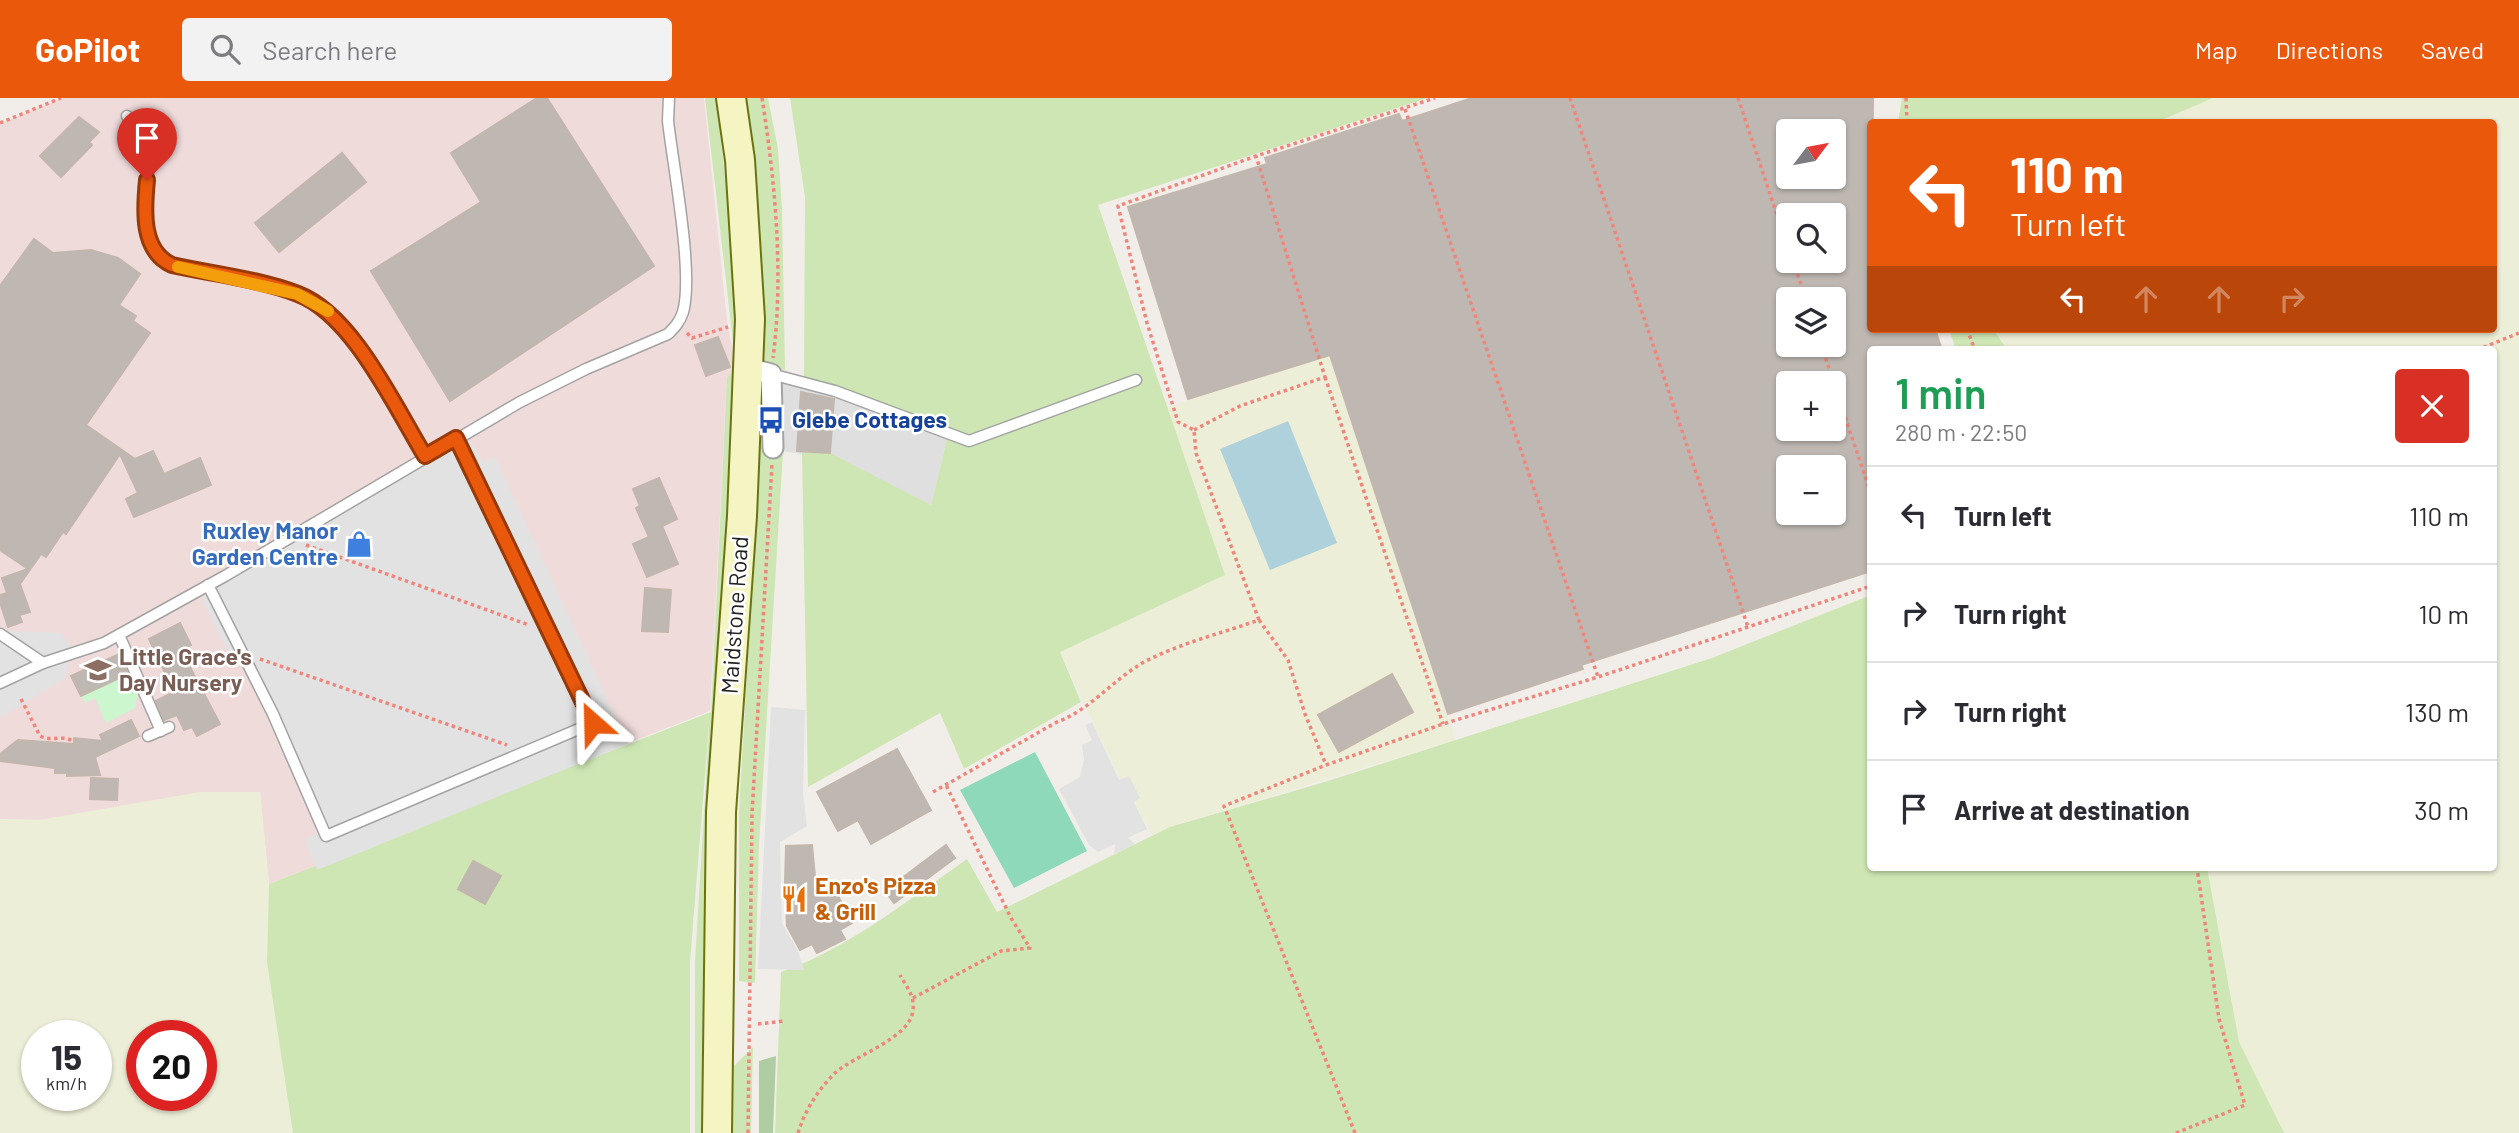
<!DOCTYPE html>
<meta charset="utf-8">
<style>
:root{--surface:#fff;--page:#f2f2f3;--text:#2b2b33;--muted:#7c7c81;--line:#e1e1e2;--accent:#ea580c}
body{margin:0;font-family:Barlow,sans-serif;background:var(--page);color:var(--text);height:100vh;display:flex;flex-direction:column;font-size:26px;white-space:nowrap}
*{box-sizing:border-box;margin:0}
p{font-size:23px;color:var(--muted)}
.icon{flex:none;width:38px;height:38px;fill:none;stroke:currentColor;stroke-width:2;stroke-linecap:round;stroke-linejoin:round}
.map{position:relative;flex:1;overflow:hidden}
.sheet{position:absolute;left:1867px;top:248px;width:630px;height:525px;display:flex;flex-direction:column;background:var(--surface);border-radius:7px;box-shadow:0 2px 5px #0004}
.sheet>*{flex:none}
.top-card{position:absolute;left:1867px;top:21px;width:630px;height:214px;border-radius:7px;box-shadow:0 2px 5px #0004;background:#ea580c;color:#fff;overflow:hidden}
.needle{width:46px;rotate:58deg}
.controls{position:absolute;left:1776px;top:21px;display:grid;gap:14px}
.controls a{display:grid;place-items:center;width:70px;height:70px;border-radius:7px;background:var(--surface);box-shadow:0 2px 5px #0004;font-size:35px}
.speed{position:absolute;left:21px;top:922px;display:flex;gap:14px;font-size:35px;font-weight:700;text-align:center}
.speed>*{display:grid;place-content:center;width:91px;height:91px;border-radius:50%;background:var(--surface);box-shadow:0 2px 5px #0004;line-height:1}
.speed small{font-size:18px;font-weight:400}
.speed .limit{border:10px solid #d22;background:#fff;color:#111}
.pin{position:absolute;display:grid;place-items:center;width:60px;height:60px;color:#fff;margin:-72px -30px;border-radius:50% 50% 50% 0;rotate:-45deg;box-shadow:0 0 7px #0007}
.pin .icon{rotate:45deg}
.me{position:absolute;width:77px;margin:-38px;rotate:335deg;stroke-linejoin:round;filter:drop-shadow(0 0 5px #0008)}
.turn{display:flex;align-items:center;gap:24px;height:147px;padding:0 28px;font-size:32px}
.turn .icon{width:91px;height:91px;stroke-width:2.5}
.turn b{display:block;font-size:49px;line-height:60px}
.lanes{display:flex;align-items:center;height:66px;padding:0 28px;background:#0003;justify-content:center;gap:35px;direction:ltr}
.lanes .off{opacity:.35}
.round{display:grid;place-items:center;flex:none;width:74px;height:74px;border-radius:7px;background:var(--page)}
.headline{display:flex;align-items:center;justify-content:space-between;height:119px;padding:0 28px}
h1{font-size:42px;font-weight:600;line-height:52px;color:#1e9e55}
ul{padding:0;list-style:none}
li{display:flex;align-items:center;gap:21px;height:98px;padding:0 28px;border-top:2px solid var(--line)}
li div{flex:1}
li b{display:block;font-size:26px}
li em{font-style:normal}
header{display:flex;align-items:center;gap:42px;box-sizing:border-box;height:98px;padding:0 35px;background:var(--accent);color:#fff}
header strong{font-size:33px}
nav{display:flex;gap:38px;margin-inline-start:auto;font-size:24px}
.search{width:490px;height:63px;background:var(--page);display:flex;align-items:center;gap:18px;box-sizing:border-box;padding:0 24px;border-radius:7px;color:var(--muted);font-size:26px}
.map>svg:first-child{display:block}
.residential{fill:#e0dfdf}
.commercial{fill:#f0dbdb}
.farmland{fill:#eceed7;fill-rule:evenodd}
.grass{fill:#cee6b4}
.forest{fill:#afcda2}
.park{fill:#ccf6ce}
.pitch{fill:#8fd9bb}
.parking{fill:#e2e2e2}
.water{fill:#aed1db}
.building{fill:#bfb8b2;stroke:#c2b6ad;stroke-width:2;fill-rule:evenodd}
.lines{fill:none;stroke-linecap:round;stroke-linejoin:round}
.lane-casing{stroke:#a3a3a3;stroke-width:13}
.street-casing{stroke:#a3a3a3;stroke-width:23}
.secondary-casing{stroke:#6a730f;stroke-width:32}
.path{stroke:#ef867c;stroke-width:3.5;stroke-dasharray:3.5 3.5;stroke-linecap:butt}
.lane{stroke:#fff;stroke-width:10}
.street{stroke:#fff;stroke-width:19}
.secondary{stroke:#f4f5c3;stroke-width:28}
.route-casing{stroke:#983908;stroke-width:18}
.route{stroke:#ea580c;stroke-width:12}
.slow{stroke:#f59e0b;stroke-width:12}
.labels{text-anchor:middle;stroke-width:5;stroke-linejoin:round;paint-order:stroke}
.transit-label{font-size:23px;font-weight:bold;fill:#164399;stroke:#fff;text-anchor:start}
.shop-label{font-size:23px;font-weight:bold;fill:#366cbe;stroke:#fff;text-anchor:end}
.street-label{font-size:23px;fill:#222;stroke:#fff}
.education-label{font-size:23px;font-weight:bold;fill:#785e54;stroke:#fff;text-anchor:start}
.food-label{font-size:23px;font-weight:bold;fill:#c56008;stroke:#fff;text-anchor:start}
</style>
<header>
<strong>GoPilot</strong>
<div class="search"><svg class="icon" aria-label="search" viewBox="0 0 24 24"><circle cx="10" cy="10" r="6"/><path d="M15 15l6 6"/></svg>Search here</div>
<nav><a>Map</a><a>Directions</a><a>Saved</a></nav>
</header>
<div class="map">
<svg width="2519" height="1035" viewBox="0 0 2519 1035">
<rect width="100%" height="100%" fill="#f1eee9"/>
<polygon class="residential" points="772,276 948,337 931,407 833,360 773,352"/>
<polygon class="commercial" points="63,0 704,0 727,222 736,270 727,279 710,613 269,786 260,694 39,722 0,721 0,26"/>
<g class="farmland">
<polygon points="2213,0 2519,0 2519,1035 2283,1035 2245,962 2234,931 2207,770 2494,770 2494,252 2006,252 1992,231 2494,231 2494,24 2157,24"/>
<polygon points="1330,258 1455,642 1170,729 1152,737 1134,703 1129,678 1120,682 1060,554 1225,477 1167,309"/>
<path d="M200,694h60l9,92 -2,78 26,171h-293v-314l39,1zM37,938h59v60h-59zM142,938h59v60h-59z"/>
</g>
<g class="grass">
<polygon points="705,0 716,0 733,149 737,265 709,705 703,919 704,1035 695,1035 695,863 710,615 690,864 690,1035 293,1035 267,864 269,786 711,614 727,279 736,270"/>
<polygon points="744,0 768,0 778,51 782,110 785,272 763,267 753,50"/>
<polygon points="790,0 1428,0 1098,107 1225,477 1060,554 1081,604 964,671 940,615 808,689 802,353 830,355 931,407 948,337 804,285 805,99"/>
<polygon points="1902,0 2213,0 2157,24 1898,24"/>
<polygon points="1949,231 1993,231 2007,252 1956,252"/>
<polygon points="760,348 783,354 759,747 755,885 739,883 739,714"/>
<path d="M1871,497v273h336l32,174 45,91h-1509l6,-161c65,-22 130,-74 186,-113l30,53 173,-85 158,-46 384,-123z"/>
<polygon points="753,949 751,1035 731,1035 730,972"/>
</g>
<polygon class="forest" points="776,958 773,1035 759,1035 759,963"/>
<polygon class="park" points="128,576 138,594 135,610 106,625 95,600 85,605 81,598"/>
<polygon class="pitch" points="1035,654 1087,753 1014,790 960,692"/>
<g class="parking">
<polygon points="468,337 483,365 495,359 628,646 317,772 305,742 319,734 238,556 230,559 203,504 204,492"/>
<polygon points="0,528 7,533 61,535 71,549 65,580 0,620"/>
<polygon points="771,609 805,612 803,696 807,728 780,744 782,825 798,853 804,872 758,871"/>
<polygon points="1092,624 1119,682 1129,678 1140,700 1134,704 1147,731 1128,740 1135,746 1114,756 1115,746 1098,754 1089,747 1059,691 1080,679 1084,661 1082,647 1092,642 1085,627"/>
</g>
<polygon class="water" points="1288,323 1337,445 1270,472 1220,351"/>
<g class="building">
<polygon points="537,0 547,0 654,168 450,303 371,173 481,104 451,55"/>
<path d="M1472,0h401l-2,231h64l7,21h-71v221l-290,94 2,4 -135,45 -118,-359 -142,44 -60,-192 139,-43 -2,-6 134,-44 3,7zM1788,33h46v46h-46zM1788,117h46v46h-46zM1788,201h46v46h-46zM1788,285h46v46h-46zM1788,369h46v46h-46z"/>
<polygon points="79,19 99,34 89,44 92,47 61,79 40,58"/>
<polygon points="342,55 366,84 279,154 255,125"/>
<polygon points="34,141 53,155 91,152 118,160 140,176 119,207 136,218 133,223 150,235 86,327 135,361 153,353 164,376 200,360 211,387 134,419 126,401 138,395 120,356 66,436 63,434 46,459 41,456 20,486 30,514 19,517 22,524 8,529 0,504 0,497 7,495 2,480 28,471 0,452 0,188"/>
<polygon points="718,239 730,269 706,278 695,247"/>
<polygon points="801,294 834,301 830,355 797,353"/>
<polygon points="659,380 677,421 662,428 678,466 647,479 633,446 649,439 636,410 640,408 633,391"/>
<polygon points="645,490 671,492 668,534 642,533"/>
<polygon points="180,525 191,547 181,552 220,626 197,638 192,629 184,632 177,617 164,622 156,603 174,594 149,541"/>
<polygon points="119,556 128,576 81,598 71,578"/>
<polygon points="1392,576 1413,614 1339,654 1318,617"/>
<polygon points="131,622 139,638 95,659 100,677 67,678 67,675 55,675 55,670 0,663 0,656 18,642 74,646 74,640 103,643 100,637"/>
<polygon points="897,651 931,712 871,746 858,722 838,733 817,694"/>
<polygon points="91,680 118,681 117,702 90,701"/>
<polygon points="812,747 816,789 831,784 852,825 840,832 845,841 817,855 812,846 800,852 787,828 785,785 786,748"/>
<polygon points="946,747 955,760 894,805 885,793"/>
<polygon points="473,763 501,778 485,806 458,791"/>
</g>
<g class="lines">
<defs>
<g id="lane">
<path d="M127,18c7,8 16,16 19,27 11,39 -21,100 26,122 43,10 103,15 140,36 45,26 85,110 113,155"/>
<polyline points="771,276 835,293 969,343 1136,282"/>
<polyline points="208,487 273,616 326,738 593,625 456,340"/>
<path d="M0,536l43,29 61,-20 121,-67 295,-174 66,-33 82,-35c6,-6 12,-12 15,-22 11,-39 -10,-146 -15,-191l1,-23"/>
<polyline points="119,537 161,633"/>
<polyline points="0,585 43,565"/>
<polyline points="148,638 169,629"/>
</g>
<polyline id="street" points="749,270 771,276 773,350"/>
<polyline id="secondary" points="717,1035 721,714 742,418 750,221 740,62 731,0"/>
</defs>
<use href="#lane" class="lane-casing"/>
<use href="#street" class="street-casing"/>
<use href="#secondary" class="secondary-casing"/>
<g class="path">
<path d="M762,0c13,82 22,177 11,260"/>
<polyline points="1570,0 1748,529"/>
<polyline points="1738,0 1788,150"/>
<polyline points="1906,0 1907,24"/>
<polyline points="1405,11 1598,579"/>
<polyline points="0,25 61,0"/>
<polyline points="1793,163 1806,201"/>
<polyline points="1967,231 1975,252"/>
<polyline points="687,235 692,240 728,229"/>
<polyline points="1821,247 1834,285"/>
<polyline points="2477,252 2519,235"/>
<polyline points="1325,279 1443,626"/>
<polyline points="1834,286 1871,396"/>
<polyline points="1194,332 1240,308 1325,279 1256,58"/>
<polyline points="306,447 529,527"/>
<polyline points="1259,522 1196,355 1194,332 1178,324 1147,225 1118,108 1256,58 1435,0"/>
<polyline points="260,561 507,647"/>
<path d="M21,601l19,37c12,6 23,-2 34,6"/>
<path d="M933,694l124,-70c35,-13 57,-44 89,-61 35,-18 76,-28 113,-41l29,40 17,54 21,51"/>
<polyline points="913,900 1001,853 1030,850 1011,820 946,687"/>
<polyline points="758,926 784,923"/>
<polyline points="748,1035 752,716 772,366"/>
<path d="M798,1035c7,-23 20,-43 37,-60 20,-18 76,-35 78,-63 2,-14 -7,-24 -13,-35"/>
<polyline points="1355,1035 1224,708 1326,667 1443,626 1598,579 1871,488"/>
<polyline points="2176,1035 2245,1007 2219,921 2197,770"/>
</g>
<use href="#lane" class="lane"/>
<use href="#street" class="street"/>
<use href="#secondary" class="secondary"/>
</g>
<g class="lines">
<defs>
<path id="route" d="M147,82c-3,30 -6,71 25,85 41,9 87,14 126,29 55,21 97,113 127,162l31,-18 137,285"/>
</defs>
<use href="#route" class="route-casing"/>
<use href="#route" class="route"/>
<polyline class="slow" points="178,169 297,196 328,213"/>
</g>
<defs>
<symbol id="bus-bare" viewBox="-9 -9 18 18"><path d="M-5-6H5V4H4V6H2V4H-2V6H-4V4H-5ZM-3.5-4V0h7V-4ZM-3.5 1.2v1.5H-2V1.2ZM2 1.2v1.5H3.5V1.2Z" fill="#1a4fb4" stroke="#fff" stroke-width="2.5" paint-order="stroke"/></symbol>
<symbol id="shop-bare" viewBox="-9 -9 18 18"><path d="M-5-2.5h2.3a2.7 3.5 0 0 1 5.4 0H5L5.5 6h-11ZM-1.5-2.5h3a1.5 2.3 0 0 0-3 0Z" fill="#3f7fe0" stroke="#fff" stroke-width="2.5" paint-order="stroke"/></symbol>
<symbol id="school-bare" viewBox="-9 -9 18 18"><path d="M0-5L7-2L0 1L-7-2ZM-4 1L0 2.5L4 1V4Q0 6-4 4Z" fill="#8d6e63" stroke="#fff" stroke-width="2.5" paint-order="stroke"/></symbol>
<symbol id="restaurant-bare" viewBox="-9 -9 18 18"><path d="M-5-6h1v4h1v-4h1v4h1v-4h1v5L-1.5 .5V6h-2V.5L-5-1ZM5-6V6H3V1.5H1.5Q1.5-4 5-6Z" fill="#e8710a" stroke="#fff" stroke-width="2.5" paint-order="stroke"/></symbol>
</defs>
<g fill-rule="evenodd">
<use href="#bus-bare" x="752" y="303" width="38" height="38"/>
<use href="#shop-bare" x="340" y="427" width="38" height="38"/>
<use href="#school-bare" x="79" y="553" width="38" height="38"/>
<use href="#restaurant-bare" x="775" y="782" width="38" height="38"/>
</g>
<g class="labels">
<g class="transit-label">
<text x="792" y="330">Glebe Cottages</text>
</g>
<g class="shop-label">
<text x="338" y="441">Ruxley Manor<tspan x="338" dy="26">Garden Centre</tspan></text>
</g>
<g class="street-label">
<text transform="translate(735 517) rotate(-86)" y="8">Maidstone Road</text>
</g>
<g class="education-label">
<text x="119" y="567">Little Grace's<tspan x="119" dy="26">Day Nursery</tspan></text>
</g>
<g class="food-label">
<text x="815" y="796">Enzo's Pizza<tspan x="815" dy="26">&amp; Grill</tspan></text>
</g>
</g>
</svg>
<div class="controls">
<a><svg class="needle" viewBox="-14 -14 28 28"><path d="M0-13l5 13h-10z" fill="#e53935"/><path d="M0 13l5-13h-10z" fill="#7c7c81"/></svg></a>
<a><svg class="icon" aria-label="search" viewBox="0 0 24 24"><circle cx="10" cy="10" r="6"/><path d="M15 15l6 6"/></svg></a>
<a><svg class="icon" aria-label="layers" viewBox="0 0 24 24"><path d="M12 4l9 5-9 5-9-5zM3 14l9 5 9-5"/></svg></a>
<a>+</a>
<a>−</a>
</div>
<div class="speed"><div>15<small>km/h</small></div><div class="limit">20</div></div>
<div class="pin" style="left:147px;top:82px;background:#d93025"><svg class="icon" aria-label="arrive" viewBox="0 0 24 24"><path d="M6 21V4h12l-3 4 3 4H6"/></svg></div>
<svg class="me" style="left:593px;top:625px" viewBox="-20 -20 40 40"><path d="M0-17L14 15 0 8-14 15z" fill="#ea580c" stroke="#fff" stroke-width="4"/></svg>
<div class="top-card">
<div class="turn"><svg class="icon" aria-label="left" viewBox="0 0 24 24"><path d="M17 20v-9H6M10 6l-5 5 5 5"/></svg><div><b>110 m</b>Turn left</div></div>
<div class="lanes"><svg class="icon" aria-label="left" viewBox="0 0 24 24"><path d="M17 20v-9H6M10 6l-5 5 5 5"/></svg><svg class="icon off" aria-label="ahead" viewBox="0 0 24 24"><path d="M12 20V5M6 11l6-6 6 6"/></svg><svg class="icon off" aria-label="ahead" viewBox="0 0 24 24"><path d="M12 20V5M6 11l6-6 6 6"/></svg><svg class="icon off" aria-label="right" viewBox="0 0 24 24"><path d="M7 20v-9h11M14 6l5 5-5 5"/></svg></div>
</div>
<section class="sheet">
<div class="headline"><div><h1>1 min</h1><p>280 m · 22:50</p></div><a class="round" style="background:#d93025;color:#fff"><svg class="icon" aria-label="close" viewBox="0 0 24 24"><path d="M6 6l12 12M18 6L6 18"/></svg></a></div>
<ul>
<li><svg class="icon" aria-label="left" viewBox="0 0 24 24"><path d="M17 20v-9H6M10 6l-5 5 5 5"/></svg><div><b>Turn left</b></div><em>110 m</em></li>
<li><svg class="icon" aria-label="right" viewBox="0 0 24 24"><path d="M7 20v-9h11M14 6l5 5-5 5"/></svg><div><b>Turn right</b></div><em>10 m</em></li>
<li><svg class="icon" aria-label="right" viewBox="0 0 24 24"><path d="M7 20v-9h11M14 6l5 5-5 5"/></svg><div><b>Turn right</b></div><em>130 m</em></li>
<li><svg class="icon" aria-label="arrive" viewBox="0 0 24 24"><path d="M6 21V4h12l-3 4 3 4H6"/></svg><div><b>Arrive at destination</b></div><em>30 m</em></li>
</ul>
</section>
</div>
